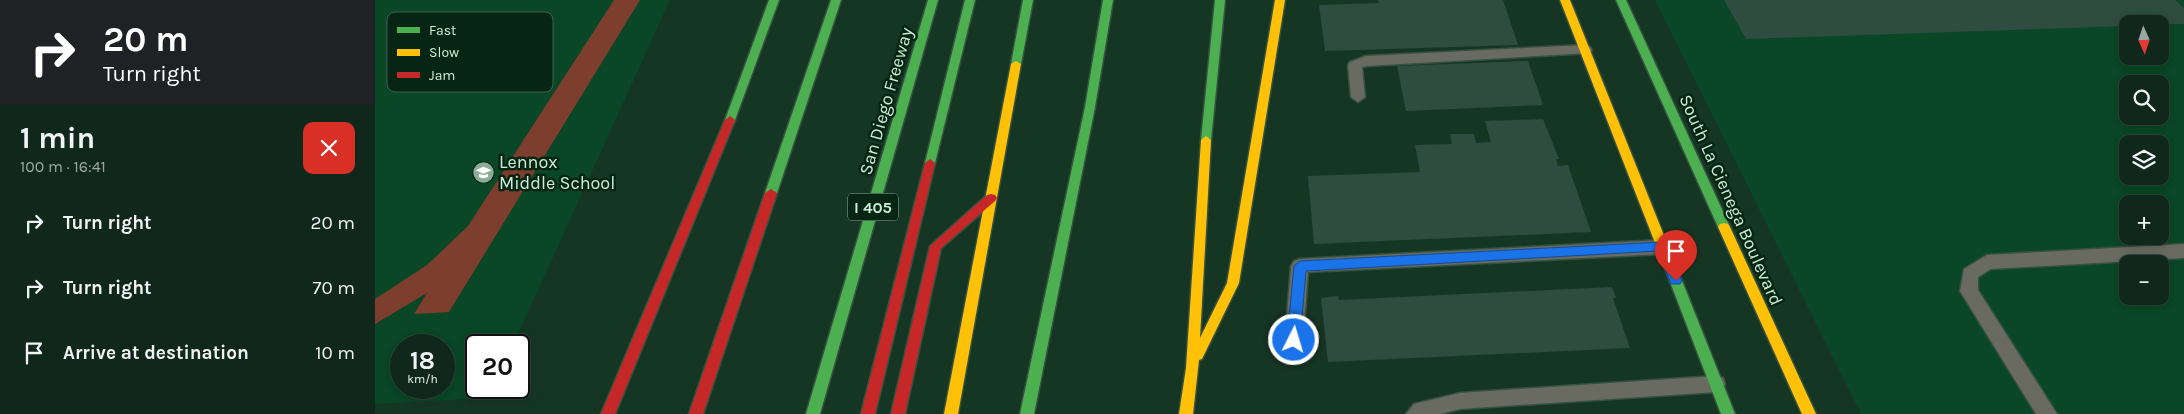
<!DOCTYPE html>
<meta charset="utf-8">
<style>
:root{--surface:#10281b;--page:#1e3428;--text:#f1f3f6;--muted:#9ca6a3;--line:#30443a}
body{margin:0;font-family:Karla,sans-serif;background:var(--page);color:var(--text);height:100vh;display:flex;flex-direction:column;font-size:19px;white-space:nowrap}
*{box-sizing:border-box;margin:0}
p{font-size:16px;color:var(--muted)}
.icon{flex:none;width:28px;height:28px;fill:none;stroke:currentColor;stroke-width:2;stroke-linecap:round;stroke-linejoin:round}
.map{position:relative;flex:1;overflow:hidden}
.details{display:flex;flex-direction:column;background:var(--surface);width:375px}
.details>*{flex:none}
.top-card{background:#202124;color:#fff;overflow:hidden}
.needle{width:32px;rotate:177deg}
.buttons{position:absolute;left:1744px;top:15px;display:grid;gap:10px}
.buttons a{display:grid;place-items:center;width:50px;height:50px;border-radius:10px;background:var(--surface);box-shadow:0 2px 8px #0003,0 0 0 1px var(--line);font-size:25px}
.speed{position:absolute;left:15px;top:334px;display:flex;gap:10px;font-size:25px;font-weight:700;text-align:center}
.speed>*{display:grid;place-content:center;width:65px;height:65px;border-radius:50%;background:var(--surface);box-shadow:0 2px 8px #0003,0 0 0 1px var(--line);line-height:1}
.speed small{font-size:12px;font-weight:400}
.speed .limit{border:2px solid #111;border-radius:8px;background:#fff;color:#111}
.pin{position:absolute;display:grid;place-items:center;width:42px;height:42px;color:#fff;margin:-51px -21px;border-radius:50% 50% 50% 0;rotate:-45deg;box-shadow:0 0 5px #0007}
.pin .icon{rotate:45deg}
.me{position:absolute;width:55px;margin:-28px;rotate:5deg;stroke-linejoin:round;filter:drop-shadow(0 0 4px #0008)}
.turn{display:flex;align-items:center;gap:18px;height:105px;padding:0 20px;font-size:22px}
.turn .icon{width:65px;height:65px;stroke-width:2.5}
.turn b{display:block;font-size:35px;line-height:42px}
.round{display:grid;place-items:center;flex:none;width:52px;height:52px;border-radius:10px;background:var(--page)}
.overview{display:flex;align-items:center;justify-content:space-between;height:85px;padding:0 20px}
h1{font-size:30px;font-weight:700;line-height:38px}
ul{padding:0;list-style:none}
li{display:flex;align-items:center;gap:15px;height:65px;padding:0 20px}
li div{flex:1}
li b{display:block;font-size:19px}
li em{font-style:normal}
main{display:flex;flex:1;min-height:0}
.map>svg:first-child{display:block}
.built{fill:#094726;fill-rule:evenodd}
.green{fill:#7d3e2e}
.building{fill:#2e4c40}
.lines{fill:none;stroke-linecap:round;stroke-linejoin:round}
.lane-casing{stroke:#355141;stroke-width:3}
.fast-casing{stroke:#355141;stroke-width:3}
.slow-casing{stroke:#355141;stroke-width:3}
.jam-casing{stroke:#355141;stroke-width:3}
.lane{fill:#696b60;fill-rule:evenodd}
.fast{fill:#4caf50;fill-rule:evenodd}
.slow{fill:#ffc107;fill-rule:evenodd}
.jam{fill:#c62828;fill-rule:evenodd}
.route{fill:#1a73e8;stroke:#114b97}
.labels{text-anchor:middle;stroke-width:5;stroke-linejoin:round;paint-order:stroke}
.shield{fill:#072513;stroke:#90b29a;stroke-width:1}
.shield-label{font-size:16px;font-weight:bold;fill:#cbeed4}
.street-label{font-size:18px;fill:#cbeed4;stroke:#072513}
.poi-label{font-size:18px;fill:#cbeed4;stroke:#072513;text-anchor:start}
.key{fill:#072513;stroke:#42614d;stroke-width:1}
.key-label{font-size:14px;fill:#cbeed4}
</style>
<main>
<section class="details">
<div class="top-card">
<div class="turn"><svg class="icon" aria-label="right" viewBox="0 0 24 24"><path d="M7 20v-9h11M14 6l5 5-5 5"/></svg><div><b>20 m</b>Turn right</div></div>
</div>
<div class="overview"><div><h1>1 min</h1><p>100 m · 16:41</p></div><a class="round" style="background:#d93025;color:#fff"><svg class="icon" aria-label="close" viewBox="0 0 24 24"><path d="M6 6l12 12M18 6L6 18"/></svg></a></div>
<ul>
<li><svg class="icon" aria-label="right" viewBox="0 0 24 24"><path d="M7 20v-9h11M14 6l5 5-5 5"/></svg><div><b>Turn right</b></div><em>20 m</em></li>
<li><svg class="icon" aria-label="right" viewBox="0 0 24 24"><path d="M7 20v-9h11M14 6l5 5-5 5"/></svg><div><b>Turn right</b></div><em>70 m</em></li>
<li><svg class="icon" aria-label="arrive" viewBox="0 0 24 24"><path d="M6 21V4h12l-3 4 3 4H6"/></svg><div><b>Arrive at destination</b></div><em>10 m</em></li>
</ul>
</section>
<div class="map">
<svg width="1809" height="414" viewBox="0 0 1809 414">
<rect width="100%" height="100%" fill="#163624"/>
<g class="built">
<path d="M0,0h295l-157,345h-37v43h18l-5,10 -114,6zM26,345h43v43h-43z"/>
<path d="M1280,0h529v414h-323zM1752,24h33v32h-33zM1752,84h33v32h-33zM1752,144h33v32h-33zM1752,204h33v32h-33zM1752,264h33v32h-33z"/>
</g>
<polygon class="green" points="239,0 265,0 74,312 39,314 52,293 0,324 0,299 52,265 93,226"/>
<g class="building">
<polygon points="1003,0 1128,0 1143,45 950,51 944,5 1004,3"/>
<polygon points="1349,0 1800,0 1809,8 1809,24 1752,24 1752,26 1371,39"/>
<polygon points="1153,61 1168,105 1031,111 1022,66"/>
<polygon points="1168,119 1184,159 1181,159 1183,166 1193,165 1216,232 939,244 933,176 1045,172 1040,145 1077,144 1075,134 1099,134 1101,143 1116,142 1110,121"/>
<polygon points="1237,287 1241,298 1238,298 1255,348 953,362 946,298 963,296 964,300"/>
</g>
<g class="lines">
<defs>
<g id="lane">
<polygon points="1210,45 1215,47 1217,50 1215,53 992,66 987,67 990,97 983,102 976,97 973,65 975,62 991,56"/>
<polygon points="1287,240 1293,242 1295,247 1293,252 1287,254 933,272 928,340 925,345 919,348 913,345 910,340 916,266 919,261 925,259"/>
<polygon points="1809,244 1809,258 1616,269 1603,277 1603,290 1682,414 1661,414 1585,291 1589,269 1612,255"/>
<polygon points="1341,376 1348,378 1350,384 1348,390 1341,392 1085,409 1065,414 1031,414 1039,404 1085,393"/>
</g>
<g id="fast">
<polygon points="394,0 404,0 360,120 359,123 351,123 350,120"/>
<polygon points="456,0 466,0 402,193 396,197 392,196 390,193"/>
<polygon points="553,0 563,0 445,414 431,414"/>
<polygon points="590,0 600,0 560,163 555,167 550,163"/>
<polygon points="648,0 658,0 646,64 641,67 636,64"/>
<polygon points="728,0 738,0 720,107 659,414 645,414 710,107"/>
<polygon points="840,0 850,0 836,140 831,144 826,140"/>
<polygon points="1241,0 1251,0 1355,227 1353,230 1345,230 1343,227"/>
<polygon points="1288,243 1292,245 1294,248 1360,414 1346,414 1282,248 1284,245"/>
</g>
<g id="slow">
<polygon points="900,0 910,0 864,283 827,359 824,360 818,414 804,414 811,368 826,140 831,136 836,140 825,338 852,283"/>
<polygon points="1185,0 1195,0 1294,248 1292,251 1284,251 1282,248"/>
<polygon points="641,61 646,64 583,414 569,414 636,64"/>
<polygon points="1349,223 1353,224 1355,227 1441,414 1427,414 1343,227 1345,224"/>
</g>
<g id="jam">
<polygon points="355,116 360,120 240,414 226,414 350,120"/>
<polygon points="555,159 560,163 500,414 486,414 550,163"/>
<polygon points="396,189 402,193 328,414 314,414 390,193"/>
<polygon points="616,194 620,195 622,198 620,201 566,248 530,414 516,414 555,246 612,195"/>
</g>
</defs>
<use href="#lane" class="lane-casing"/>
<use href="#fast" class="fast-casing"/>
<use href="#slow" class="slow-casing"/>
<use href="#jam" class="jam-casing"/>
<use href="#lane" class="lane"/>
<use href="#fast" class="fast"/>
<use href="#slow" class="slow"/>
<use href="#jam" class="jam"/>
</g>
<polygon class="route" points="1287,242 1293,246 1307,281 1305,284 1296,284 1283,251 931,271 925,340 919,345 912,340 919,266 925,261"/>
<defs>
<symbol id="school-disc" viewBox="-11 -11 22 22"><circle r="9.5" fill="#8cae96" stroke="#072513"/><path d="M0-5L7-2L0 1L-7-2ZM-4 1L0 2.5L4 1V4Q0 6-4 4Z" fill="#fff"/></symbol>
</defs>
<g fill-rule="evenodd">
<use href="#school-disc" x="96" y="160" width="25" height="25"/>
</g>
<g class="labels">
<rect class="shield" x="473" y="193.5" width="50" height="27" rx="4"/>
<g class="shield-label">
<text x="498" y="213">I 405</text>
</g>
<g class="street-label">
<text transform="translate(511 101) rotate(-74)" y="6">San Diego Freeway</text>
<text transform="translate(1356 200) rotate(66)" y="6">South La Cienega Boulevard</text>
</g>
<g class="poi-label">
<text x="124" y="168">Lennox<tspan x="124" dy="21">Middle School</tspan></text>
</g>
</g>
<rect x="12" y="12" width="166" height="80" rx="8" class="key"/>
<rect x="22" y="27" width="23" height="6" fill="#4caf50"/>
<rect x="22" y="49" width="23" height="7" fill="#ffc107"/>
<rect x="22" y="72" width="23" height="6" fill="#c62828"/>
<g class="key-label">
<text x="54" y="35">Fast</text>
<text x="54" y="57">Slow</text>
<text x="54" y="80">Jam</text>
</g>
</svg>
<div class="buttons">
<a><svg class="needle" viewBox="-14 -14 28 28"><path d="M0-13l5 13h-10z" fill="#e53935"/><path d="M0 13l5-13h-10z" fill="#9ca6a3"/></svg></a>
<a><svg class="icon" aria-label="search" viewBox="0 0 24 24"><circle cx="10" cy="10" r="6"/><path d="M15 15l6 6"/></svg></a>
<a><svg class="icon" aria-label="layers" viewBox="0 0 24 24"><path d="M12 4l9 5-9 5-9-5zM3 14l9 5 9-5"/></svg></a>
<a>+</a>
<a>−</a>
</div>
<div class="speed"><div>18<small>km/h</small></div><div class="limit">20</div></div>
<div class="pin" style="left:1301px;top:281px;background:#d93025"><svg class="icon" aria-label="arrive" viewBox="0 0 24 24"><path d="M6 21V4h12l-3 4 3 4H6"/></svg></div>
<svg class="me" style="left:919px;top:340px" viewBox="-20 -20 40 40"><circle r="17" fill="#1a73e8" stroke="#fff" stroke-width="3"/><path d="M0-11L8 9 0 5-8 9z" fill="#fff"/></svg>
</div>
</main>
